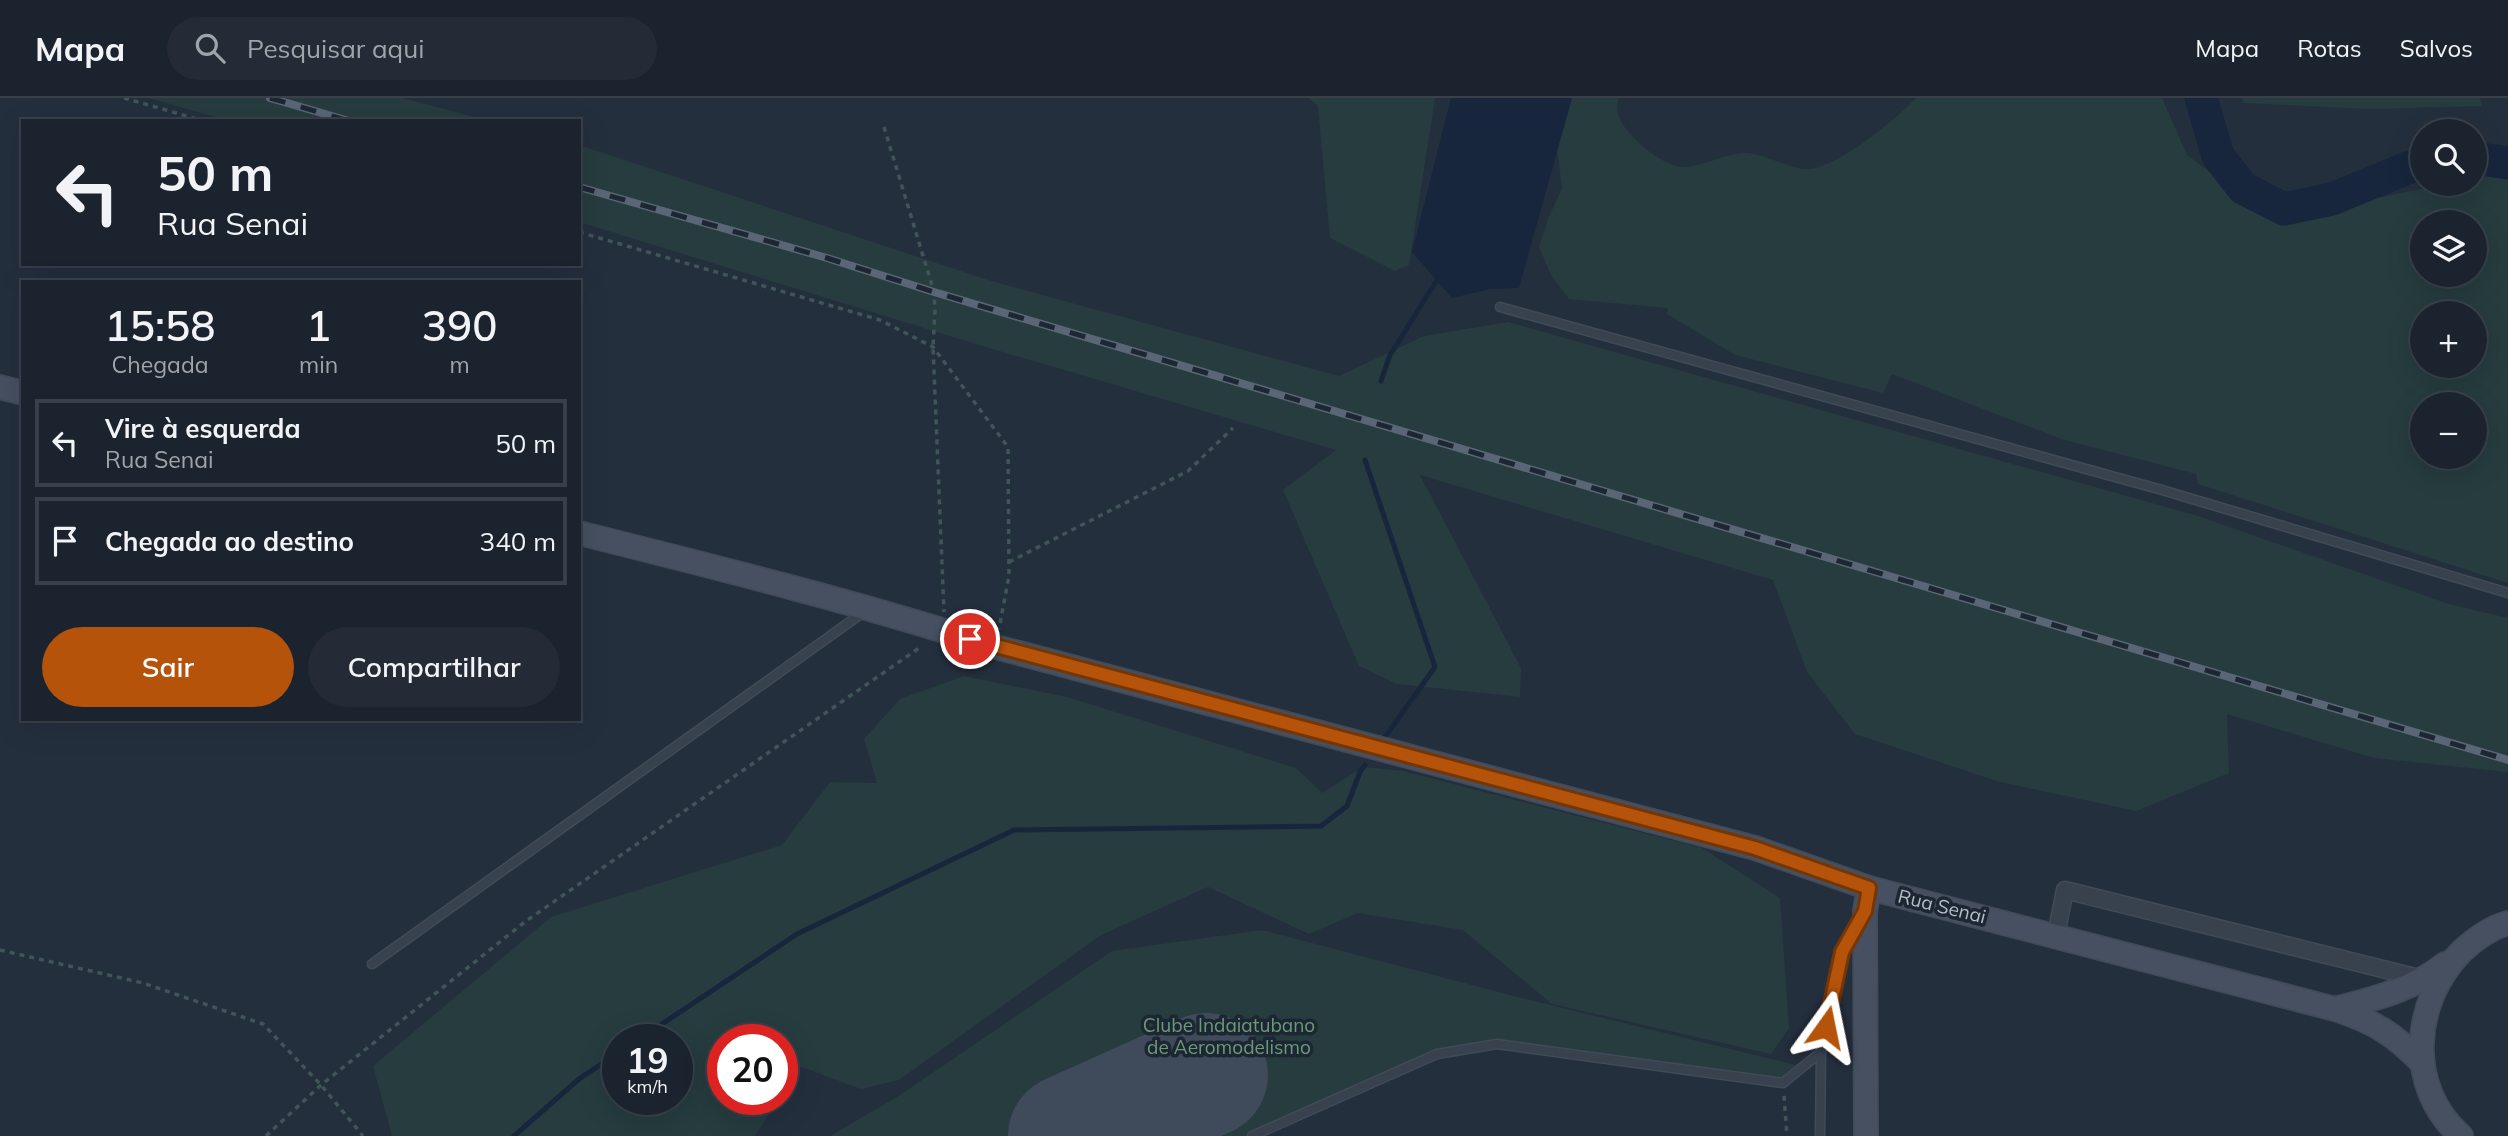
<!DOCTYPE html>
<html lang="pt">
<meta charset="utf-8">
<style>
:root{--surface:#1b232e;--page:#242b36;--text:#f1f3f6;--muted:#a0a4aa;--line:#39404a;--accent:#b45309}
body{margin:0;font-family:Mulish,sans-serif;background:var(--page);color:var(--text);height:100vh;display:flex;flex-direction:column;font-size:26px;white-space:nowrap}
*{box-sizing:border-box;margin:0}
p{font-size:23px;color:var(--muted)}
.icon{flex:none;width:38px;height:38px;fill:none;stroke:currentColor;stroke-width:2;stroke-linecap:round;stroke-linejoin:round}
.map{position:relative;flex:1;overflow:hidden}
.panel{position:absolute;left:21px;top:182px;width:560px;height:441px;display:flex;flex-direction:column;background:var(--surface);border-radius:0px;box-shadow:0 7px 28px #0002,0 0 0 2px var(--line)}
.panel>*{flex:none}
.hud{position:absolute;left:21px;top:21px;width:560px;height:147px;border-radius:0px;box-shadow:0 7px 28px #0002,0 0 0 2px var(--line);background:#1b232e;color:var(--text);overflow:hidden}
.tools{position:absolute;left:2410px;top:21px;display:grid;gap:14px}
.tools a{display:grid;place-items:center;width:77px;height:77px;border-radius:50%;background:var(--surface);box-shadow:0 7px 28px #0002,0 0 0 2px var(--line);font-size:35px}
.speed{position:absolute;left:602px;top:926px;display:flex;gap:14px;font-size:35px;font-weight:700;text-align:center}
.speed>*{display:grid;place-content:center;width:91px;height:91px;border-radius:50%;background:var(--surface);box-shadow:0 7px 28px #0002,0 0 0 2px var(--line);line-height:1}
.speed small{font-size:18px;font-weight:400}
.speed .limit{border:10px solid #d22;background:#fff;color:#111}
.pin{position:absolute;display:grid;place-items:center;width:60px;height:60px;color:#fff;margin:-30px;border:4px solid #fff;border-radius:50%;box-shadow:0 2px 7px #0007}
.me{position:absolute;width:77px;margin:-38px;rotate:12deg;stroke-linejoin:round;filter:drop-shadow(0 0 5px #0008)}
.turn{display:flex;align-items:center;gap:24px;height:147px;padding:0 21px;font-size:32px}
.turn .icon{width:91px;height:91px;stroke-width:2.5}
.turn b{display:block;font-size:49px;line-height:60px}
.eta{display:flex;justify-content:space-evenly;align-items:center;height:119px;text-align:center}
.eta b{font-size:42px;font-weight:600;line-height:49px}
.cta{display:flex;gap:14px;margin-top:auto;padding:14px 21px}
.cta a{flex:1;height:80px;border-radius:42px;background:var(--accent);color:#fff;font-size:28px;font-weight:600;line-height:80px;text-align:center}
.cta a+a{background:var(--page);color:var(--text)}
ul{padding:0;list-style:none}
li{display:flex;align-items:center;gap:21px;height:88px;margin:0 14px 10px;padding:0 7px;border:4px solid var(--line);border-radius:0px}
li div{flex:1}
li b{display:block;font-size:26px}
li em{font-style:normal}
header{display:flex;align-items:center;gap:42px;box-sizing:border-box;height:98px;padding:0 35px;background:var(--surface);border-bottom:2px solid var(--line)}
header strong{font-size:33px}
nav{display:flex;gap:38px;margin-inline-start:auto;font-size:24px}
.search{width:490px;height:63px;background:var(--page);display:flex;align-items:center;gap:18px;box-sizing:border-box;padding:0 24px;border-radius:38px;color:var(--muted);font-size:26px}
.map>svg:first-child{display:block}
.green{fill:#263c3f;fill-rule:evenodd}
.water{fill:#17263c}
.lines{fill:none;stroke-linecap:round;stroke-linejoin:round}
.stream{stroke:#17263c;stroke-width:5}
.river{stroke:#17263c;stroke-width:33}
.runway{stroke:#3f4a5a;stroke-width:124}
.lane-casing{stroke:#414a57;stroke-width:11}
.street-casing{stroke:#414a57;stroke-width:19}
.secondary-casing{stroke:#414a57;stroke-width:26}
.path{stroke:#3f5557;stroke-width:3.5;stroke-dasharray:5 5;stroke-linecap:butt}
.lane{stroke:#38414e;stroke-width:8}
.street{stroke:#38414e;stroke-width:16}
.secondary{stroke:#465061;stroke-width:23}
.rail-casing{stroke:#5a6575;stroke-width:8}
.rail{stroke:#1d2633;stroke-width:5;stroke-dasharray:16;stroke-linecap:butt}
.route-casing{stroke:#753606;stroke-width:18}
.route{stroke:#b45309;stroke-width:12}
.labels{text-anchor:middle;stroke-width:7;stroke-linejoin:round;paint-order:stroke}
.street-label{font-size:19px;fill:#b4bcc9;stroke:#1d2633}
.park-label{font-size:19px;fill:#6b9a76;stroke:#1d2633}
</style>
<header>
<strong>Mapa</strong>
<div class="search"><svg class="icon" aria-label="search" viewBox="0 0 24 24"><circle cx="10" cy="10" r="6"/><path d="M15 15l6 6"/></svg>Pesquisar aqui</div>
<nav><a>Mapa</a><a>Rotas</a><a>Salvos</a></nav>
</header>
<div class="map">
<svg width="2508" height="1038" viewBox="0 0 2508 1038">
<rect width="100%" height="100%" fill="#242f3e"/>
<g class="green">
<polygon points="149,0 403,0 489,23 229,23"/>
<polygon points="1309,0 1435,0 1409,167 1395,173 1330,140 1318,8"/>
<path d="M1564,0h54c0,4 -2,12 0,16 6,21 46,55 69,53 19,-2 37,-13 57,-14 21,-1 51,21 72,15 31,-9 78,-47 100,-70h246l25,57 43,32 87,23 129,-26h28l1,-6 31,-6 2,2v409l-310,-99 -2,-10 -135,-35 -169,-65 -9,19 -148,-38 -68,-41 1,-6 -99,-9 -18,-24 -12,-28 9,-28 14,-31 -5,-39zM2422,124h52v53h-52zM2422,215h52v53h-52zM2422,306h52v53h-52z"/>
<polygon points="2242,0 2480,0 2482,8 2370,11 2244,5"/>
<polygon points="579,47 988,182 1339,278 1424,238 1508,224 2198,418 2449,506 2508,520 2508,674 2374,660 2227,616 2229,675 2136,713 2000,684 1855,636 1807,574 1773,482 1420,377 1521,570 1520,599 1397,586 1359,568 1283,392 1336,352 986,249 579,124"/>
<path d="M964,578l103,21 229,71 26,25 41,-26 40,4 299,77 78,50 9,130 -18,26 -219,-50 -89,-74 -105,-17 -49,21 -101,-47 -107,48 -202,145 -38,9 -62,-23 -17,27v-53h-59v59h55l-23,37h-363l-19,-70 178,-149 231,-72 48,-63 47,1 -13,-44 36,-40zM618,942h59v59h-59z"/>
<polygon points="1262,832 1514,898 1795,967 1783,985 1497,946 1437,956 1251,1038 830,1038 897,999 1112,853"/>
</g>
<polygon class="water" points="1451,0 1572,0 1519,190 1490,191 1452,200 1412,154"/>
<g class="lines">
<g class="stream">
<polyline points="1381,283 1390,257 1439,179"/>
<polyline points="1365,362 1435,569 1385,639"/>
<polyline points="638,942 797,836 1014,732 1321,728 1347,708 1360,674 1365,667"/>
<polyline points="514,1038 579,981 618,955"/>
</g>
<g class="river">
<polyline points="2201,0 2218,58 2243,90 2284,111 2332,101 2410,69 2422,67"/>
<polyline points="2474,60 2508,65"/>
</g>
<polyline class="runway" points="1070,1038 1206,977"/>
<defs>
<g id="lane">
<polyline points="1500,209 2162,392 2508,495"/>
<polyline points="372,866 865,513"/>
<polyline points="1252,1038 1437,956 1497,946 1783,985 1821,954 1842,854 1859,823"/>
<polyline points="1820,1038 1821,954"/>
</g>
<polyline id="street" points="2056,837 2065,792 2423,881"/>
<g id="secondary">
<polyline points="0,289 23,295"/>
<path d="M579,435c140,35 280,70 417,114l759,201 114,40 466,121c39,13 58,24 87,54"/>
<path d="M2335,911c38,-10 78,-19 110,-45"/>
<polyline points="1866,1038 1865,813 1869,790"/>
<path d="M2461,1038c-56,-49 -49,-135 1,-185 12,-11 30,-24 46,-28"/>
</g>
</defs>
<use href="#lane" class="lane-casing"/>
<use href="#street" class="street-casing"/>
<use href="#secondary" class="secondary-casing"/>
<g class="path">
<polyline points="124,0 204,23"/>
<polyline points="884,29 934,194 935,212 933,249 944,514"/>
<polyline points="579,134 880,222 933,249 1008,349 1009,478 999,531"/>
<polyline points="1009,464 1188,373 1233,330"/>
<polyline points="0,852 143,885 263,926 321,987 363,1038"/>
<polyline points="1784,998 1787,1038"/>
<polyline points="266,1038 321,987 526,823 922,548"/>
</g>
<use href="#lane" class="lane"/>
<use href="#street" class="street"/>
<use href="#secondary" class="secondary"/>
<defs>
<g id="rail">
<polyline points="270,0 349,23"/>
<polyline points="579,89 827,160 934,194 2508,662"/>
</g>
</defs>
<use href="#rail" class="rail-casing"/>
<use href="#rail" class="rail"/>
</g>
<g class="lines">
<defs>
<polyline id="route" points="970,541 1755,750 1869,790 1865,813 1842,854 1826,929"/>
</defs>
<use href="#route" class="route-casing"/>
<use href="#route" class="route"/>
</g>
<g class="labels">
<g class="street-label">
<text transform="translate(1942 808) rotate(14)" y="7">Rua Senai</text>
</g>
<g class="park-label">
<text x="1229" y="934">Clube Indaiatubano<tspan x="1229" dy="22">de Aeromodelismo</tspan></text>
</g>
</g>
</svg>
<div class="tools">
<a><svg class="icon" aria-label="search" viewBox="0 0 24 24"><circle cx="10" cy="10" r="6"/><path d="M15 15l6 6"/></svg></a>
<a><svg class="icon" aria-label="layers" viewBox="0 0 24 24"><path d="M12 4l9 5-9 5-9-5zM3 14l9 5 9-5"/></svg></a>
<a>+</a>
<a>−</a>
</div>
<div class="speed"><div>19<small>km/h</small></div><div class="limit">20</div></div>
<div class="pin" style="left:970px;top:541px;background:#d93025"><svg class="icon" aria-label="arrive" viewBox="0 0 24 24"><path d="M6 21V4h12l-3 4 3 4H6"/></svg></div>
<svg class="me" style="left:1826px;top:929px" viewBox="-20 -20 40 40"><path d="M0-17L14 15 0 8-14 15z" fill="#b45309" stroke="#fff" stroke-width="4"/></svg>
<div class="hud">
<div class="turn"><svg class="icon" aria-label="left" viewBox="0 0 24 24"><path d="M17 20v-9H6M10 6l-5 5 5 5"/></svg><div><b>50 m</b>Rua Senai</div></div>
</div>
<section class="panel">
<div class="eta">
<div><b>15:58</b><p>Chegada</p></div>
<div><b>1</b><p>min</p></div>
<div><b>390</b><p>m</p></div>
</div>
<ul>
<li><svg class="icon" aria-label="left" viewBox="0 0 24 24"><path d="M17 20v-9H6M10 6l-5 5 5 5"/></svg><div><b>Vire à esquerda</b><p>Rua Senai</p></div><em>50 m</em></li>
<li><svg class="icon" aria-label="arrive" viewBox="0 0 24 24"><path d="M6 21V4h12l-3 4 3 4H6"/></svg><div><b>Chegada ao destino</b></div><em>340 m</em></li>
</ul>
<div class="cta"><a>Sair</a><a>Compartilhar</a></div>
</section>
</div>
